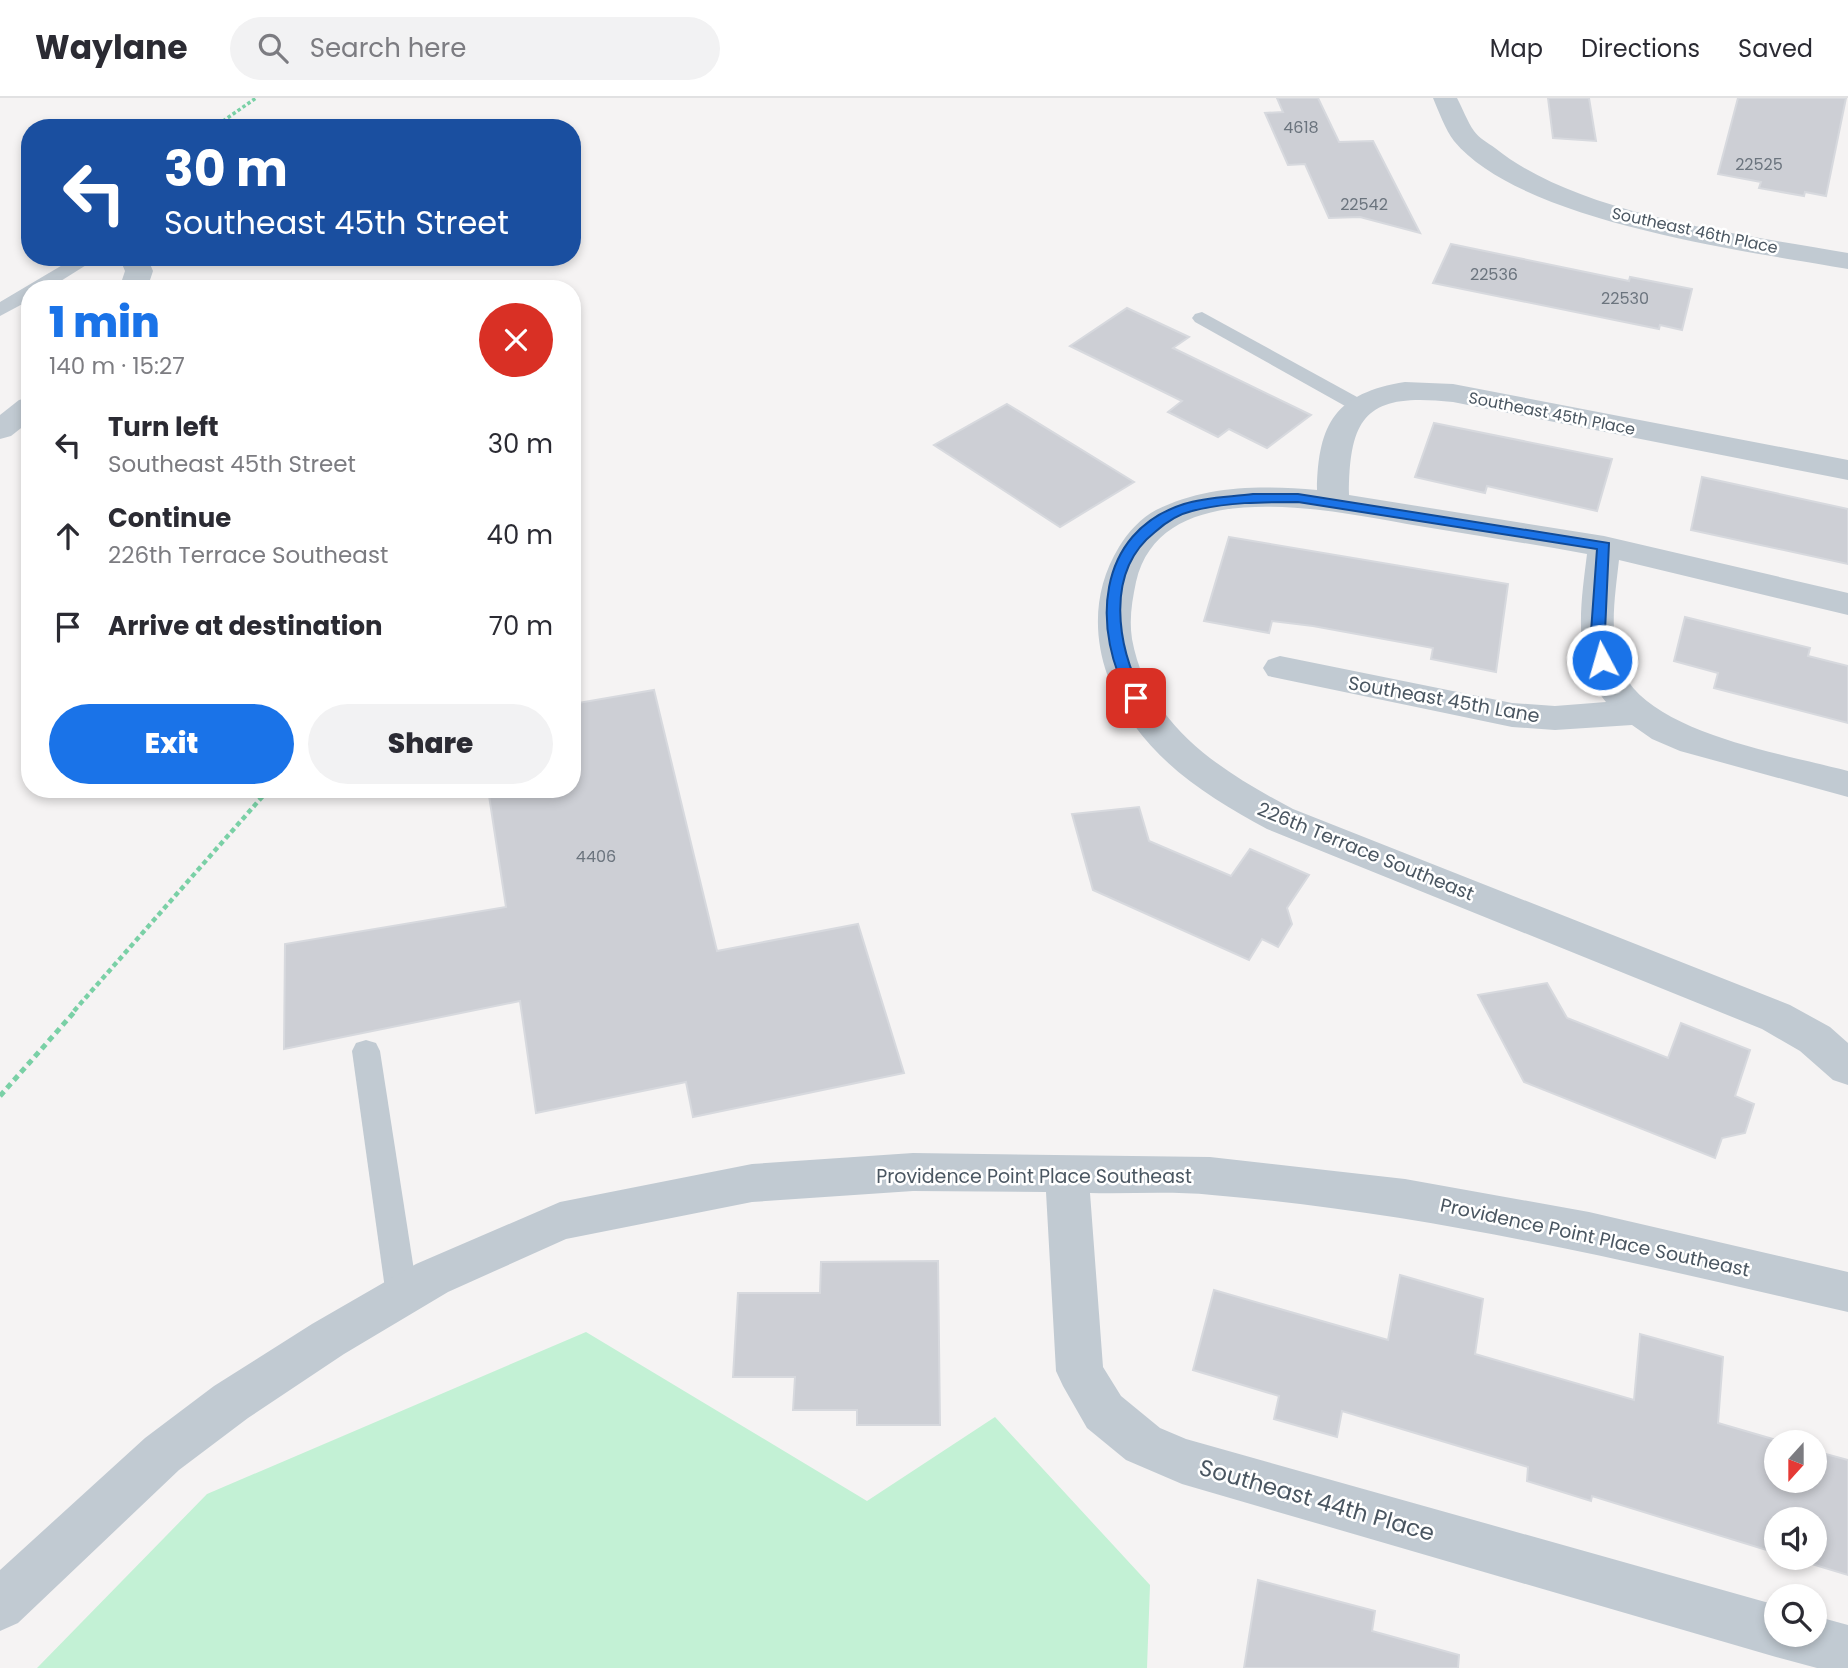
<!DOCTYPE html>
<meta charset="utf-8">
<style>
:root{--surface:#fff;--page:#f2f2f3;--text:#2b2b33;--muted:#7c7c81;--line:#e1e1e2;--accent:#1a73e8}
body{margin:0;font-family:Poppins,sans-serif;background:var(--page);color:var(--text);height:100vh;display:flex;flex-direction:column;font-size:26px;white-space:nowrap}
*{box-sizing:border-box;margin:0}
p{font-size:23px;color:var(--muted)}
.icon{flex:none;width:38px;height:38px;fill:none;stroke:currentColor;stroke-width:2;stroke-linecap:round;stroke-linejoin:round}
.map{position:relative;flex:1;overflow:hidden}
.side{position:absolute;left:21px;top:182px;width:560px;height:518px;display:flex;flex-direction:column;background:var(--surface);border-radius:28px;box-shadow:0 4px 10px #0003}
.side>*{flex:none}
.banner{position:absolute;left:21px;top:21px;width:560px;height:147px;border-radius:28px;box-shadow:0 4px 10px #0003;background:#1a4fa0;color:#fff;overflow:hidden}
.needle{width:46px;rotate:201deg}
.tools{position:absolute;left:1764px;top:1332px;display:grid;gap:14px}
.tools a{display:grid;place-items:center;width:63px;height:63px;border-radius:50%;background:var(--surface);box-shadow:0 4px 10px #0003;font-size:35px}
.pin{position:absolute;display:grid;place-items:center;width:60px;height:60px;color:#fff;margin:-30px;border-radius:14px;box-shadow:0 4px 10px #0006}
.me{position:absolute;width:77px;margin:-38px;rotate:354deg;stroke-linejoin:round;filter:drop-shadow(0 0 5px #0008)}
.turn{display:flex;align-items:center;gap:24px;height:147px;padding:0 28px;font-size:32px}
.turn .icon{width:91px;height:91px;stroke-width:2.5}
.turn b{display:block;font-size:49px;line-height:60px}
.round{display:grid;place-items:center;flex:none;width:74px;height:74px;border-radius:37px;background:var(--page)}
.headline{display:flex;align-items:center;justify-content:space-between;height:119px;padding:0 28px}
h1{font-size:42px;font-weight:800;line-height:52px;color:var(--accent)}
.button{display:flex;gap:14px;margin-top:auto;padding:14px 28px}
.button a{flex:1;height:80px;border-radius:42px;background:var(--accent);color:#fff;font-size:28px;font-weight:800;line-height:80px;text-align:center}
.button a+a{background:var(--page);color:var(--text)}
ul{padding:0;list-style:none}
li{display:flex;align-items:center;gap:21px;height:91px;padding:0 28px}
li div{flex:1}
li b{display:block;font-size:26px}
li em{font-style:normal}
header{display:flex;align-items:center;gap:42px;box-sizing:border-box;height:98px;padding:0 35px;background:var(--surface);border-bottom:2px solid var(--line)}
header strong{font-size:33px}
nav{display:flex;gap:38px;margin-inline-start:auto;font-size:24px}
.search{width:490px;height:63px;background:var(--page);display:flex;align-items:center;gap:18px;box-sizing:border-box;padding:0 24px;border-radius:38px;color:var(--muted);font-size:26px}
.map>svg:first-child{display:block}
.green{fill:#c3f1d5}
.building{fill:#cdcfd5;stroke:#d7d9de;stroke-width:2}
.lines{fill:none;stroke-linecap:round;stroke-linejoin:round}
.path-far2{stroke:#7ad0a6;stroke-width:3.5;stroke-dasharray:3.5 2.5;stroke-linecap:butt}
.path-far1{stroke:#7ad0a6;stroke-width:4.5;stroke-dasharray:5 3.5;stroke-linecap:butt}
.path{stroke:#7ad0a6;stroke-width:5;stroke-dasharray:6 4.5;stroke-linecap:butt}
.service{fill:#c1cad2;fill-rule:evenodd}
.minor{fill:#c1cad2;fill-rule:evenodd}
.route{fill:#1a73e8;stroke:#114b97;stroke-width:2}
.labels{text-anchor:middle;stroke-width:5;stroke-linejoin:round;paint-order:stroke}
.number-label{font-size:16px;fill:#6b747e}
.far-street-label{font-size:16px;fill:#4a5661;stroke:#fff}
.street-label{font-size:19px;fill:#4a5661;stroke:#fff}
.near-street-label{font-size:23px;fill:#4a5661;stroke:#fff}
</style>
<header>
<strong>Waylane</strong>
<div class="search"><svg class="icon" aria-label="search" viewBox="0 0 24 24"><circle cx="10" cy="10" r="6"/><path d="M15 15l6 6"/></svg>Search here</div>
<nav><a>Map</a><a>Directions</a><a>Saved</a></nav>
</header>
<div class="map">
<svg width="1848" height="1570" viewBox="0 0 1848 1570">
<rect width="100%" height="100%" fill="#f5f3f3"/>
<polygon class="green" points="586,1234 867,1403 995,1319 1150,1487 1147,1570 37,1570 207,1396"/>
<g class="building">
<polygon points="1277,0 1318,0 1339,44 1373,43 1420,135 1360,119 1329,120 1305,66 1288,67 1265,15 1283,14"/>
<polygon points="1548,0 1589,0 1596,43 1553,40"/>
<polygon points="1738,0 1846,0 1826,98 1805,94 1804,98 1759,90 1761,84 1718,76"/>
<polygon points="1451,146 1629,183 1630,179 1692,191 1682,232 1660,227 1659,231 1433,185"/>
<polygon points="1127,210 1189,239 1173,250 1311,317 1267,350 1229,331 1218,339 1168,314 1182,303 1070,248"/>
<polygon points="1007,306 1134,384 1060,429 934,347"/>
<polygon points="1434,325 1612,361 1597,413 1487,388 1485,395 1415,379"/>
<polygon points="1702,379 1848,411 1848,466 1691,432"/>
<polygon points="1229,439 1508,486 1496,574 1431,561 1433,550 1313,528 1272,523 1269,535 1204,523"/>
<polygon points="1685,519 1810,550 1808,558 1848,568 1848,625 1714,590 1718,575 1674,563"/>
<polygon points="654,592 717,853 858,826 904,975 693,1019 686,984 536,1015 520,903 284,951 285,846 506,809 488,691 572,691 572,606"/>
<polygon points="1139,709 1149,743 1231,778 1250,751 1309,777 1287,810 1292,826 1278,849 1262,841 1249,862 1093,792 1072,716"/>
<polygon points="1547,885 1567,920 1668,960 1681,925 1750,952 1735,998 1754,1006 1745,1035 1722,1040 1715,1060 1524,984 1478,897"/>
<polygon points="938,1163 940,1327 857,1327 857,1312 793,1312 795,1279 733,1279 738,1195 820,1195 821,1164"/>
<polygon points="1400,1177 1483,1201 1475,1256 1634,1302 1640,1236 1723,1259 1718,1325 1783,1344 1776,1344 1776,1382 1815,1382 1815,1353 1848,1362 1848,1477 1792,1460 1815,1460 1815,1421 1776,1421 1776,1455 1592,1398 1591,1403 1527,1383 1528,1369 1342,1313 1337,1339 1274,1321 1279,1298 1193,1272 1214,1192 1388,1242"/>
<polygon points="1258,1482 1375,1513 1372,1533 1459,1557 1458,1570 1244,1570"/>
</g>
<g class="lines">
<polyline class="path-far2" points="213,30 256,0"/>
<polyline class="path-far1" points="74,913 269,691"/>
<polyline class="path" points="0,998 76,912"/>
<g class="service">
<polygon points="76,159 99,159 48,191 30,191 30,202 0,218 0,204"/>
<polygon points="1202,214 1368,305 1371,309 1368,313 1354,313 1195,224 1192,220 1195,216"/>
<polygon points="366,942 376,945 380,953 418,1198 413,1208 402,1212 391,1208 386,1198 352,953 356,945"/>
</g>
<g class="minor">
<path d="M1433,0h24c6,11 10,23 17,33 5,7 14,12 21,17 84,68 247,86 353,105v16c-102,-18 -327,-47 -394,-128 -9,-12 -15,-29 -21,-43z"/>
<polygon points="119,159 147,159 153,173 147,191 119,191 125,173"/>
<path d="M1405,284l48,2 395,76v20l-395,-78c-83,-9 -104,10 -104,93l255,41 244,57v22l-229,-55c-4,37 -13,88 9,121 36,54 159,74 220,90v26l-168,-46 -28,-12 -20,-14 -77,5 -43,-3 -244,-51 -5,-8 5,-8 12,-4 232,47 43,3 51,-4c-35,-41 -25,-99 -19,-148 -56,-10 -112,-19 -168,-28 -79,-13 -257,-57 -283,56 -4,19 -7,37 -4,57 16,87 89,132 161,170l497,196 40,22 18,16v42l-15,-5 -33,-29 -38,-22 -495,-200c-50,-27 -99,-57 -133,-104 -39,-53 -50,-121 -15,-178 9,-15 22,-29 37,-37 50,-25 107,-25 161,-20 1,-67 19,-97 88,-108z"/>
<polygon points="30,299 30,323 11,338 0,341 0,317 19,302"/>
<path d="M913,1055l297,4 195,22 184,33 259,60v40c-211,-49 -420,-99 -636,-117 -40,-4 -81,-1 -122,-2l13,174 18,29 39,32 26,11 590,166v29h39v-18l33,9v43h-31l-41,-11 -594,-173 -56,-24 -39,-32 -24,-42 -7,-15 -10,-179 -133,-1 -161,11 -186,37 -118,53 -104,62 -96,64 -69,52 -161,153 -18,8v-61l145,-132 69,-52 98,-62 104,-60 144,-62 192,-38z"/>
</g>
</g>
<path class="route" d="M1253,396h45l311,49 -4,89 4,28 -7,5 -5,-1 -6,-32 6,-83 -299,-47c-35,0 -72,0 -106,9 -13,3 -27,12 -37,21 -51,40 -38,115 -11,166l-3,3h-10c-40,-70 -36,-169 53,-197 21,-7 47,-7 69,-10z"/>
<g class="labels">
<g class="number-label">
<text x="1301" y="35">4618</text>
<text x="1759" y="72">22525</text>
<text x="1364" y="112">22542</text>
<text x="1494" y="182">22536</text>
<text x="1625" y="206">22530</text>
<text x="596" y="764">4406</text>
</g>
<g class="far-street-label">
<text transform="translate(1695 132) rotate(12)" y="6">Southeast 46th Place</text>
<text transform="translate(1552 315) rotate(11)" y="6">Southeast 45th Place</text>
</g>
<g class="street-label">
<text transform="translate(1444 601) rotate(10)" y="7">Southeast 45th Lane</text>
<text transform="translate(1366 753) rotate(22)" y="7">226th Terrace Southeast</text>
<text x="1034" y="1085">Providence Point Place Southeast</text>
<text transform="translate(1595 1139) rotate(12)" y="7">Providence Point Place Southeast</text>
</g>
<g class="near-street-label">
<text transform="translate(1317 1402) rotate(16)" y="8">Southeast 44th Place</text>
</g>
</g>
</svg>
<div class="tools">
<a><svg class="needle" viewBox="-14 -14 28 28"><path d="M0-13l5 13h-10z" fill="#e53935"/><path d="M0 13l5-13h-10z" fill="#7c7c81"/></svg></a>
<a><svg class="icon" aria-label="sound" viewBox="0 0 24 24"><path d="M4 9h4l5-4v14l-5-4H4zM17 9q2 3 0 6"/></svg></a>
<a><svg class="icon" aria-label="search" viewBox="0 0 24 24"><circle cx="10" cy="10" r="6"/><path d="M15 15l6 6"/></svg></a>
</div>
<div class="pin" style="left:1136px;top:600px;background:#d93025"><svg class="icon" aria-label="arrive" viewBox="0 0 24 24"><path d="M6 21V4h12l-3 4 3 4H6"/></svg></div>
<svg class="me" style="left:1602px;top:562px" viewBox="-20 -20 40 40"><circle r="17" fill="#1a73e8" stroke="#fff" stroke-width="3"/><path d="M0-11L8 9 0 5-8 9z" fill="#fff"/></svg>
<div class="banner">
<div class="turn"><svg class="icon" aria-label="left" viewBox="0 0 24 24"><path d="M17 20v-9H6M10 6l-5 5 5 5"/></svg><div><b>30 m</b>Southeast 45th Street</div></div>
</div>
<section class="side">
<div class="headline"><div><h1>1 min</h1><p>140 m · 15:27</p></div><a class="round" style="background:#d93025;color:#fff"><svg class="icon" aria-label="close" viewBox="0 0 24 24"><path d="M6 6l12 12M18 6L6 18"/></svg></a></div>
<ul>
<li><svg class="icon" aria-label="left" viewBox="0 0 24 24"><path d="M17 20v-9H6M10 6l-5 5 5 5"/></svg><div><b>Turn left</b><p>Southeast 45th Street</p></div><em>30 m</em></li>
<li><svg class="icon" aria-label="ahead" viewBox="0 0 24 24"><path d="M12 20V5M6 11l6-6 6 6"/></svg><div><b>Continue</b><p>226th Terrace Southeast</p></div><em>40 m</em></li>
<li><svg class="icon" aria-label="arrive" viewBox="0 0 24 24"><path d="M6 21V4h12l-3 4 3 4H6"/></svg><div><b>Arrive at destination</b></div><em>70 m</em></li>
</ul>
<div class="button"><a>Exit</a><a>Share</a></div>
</section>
</div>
